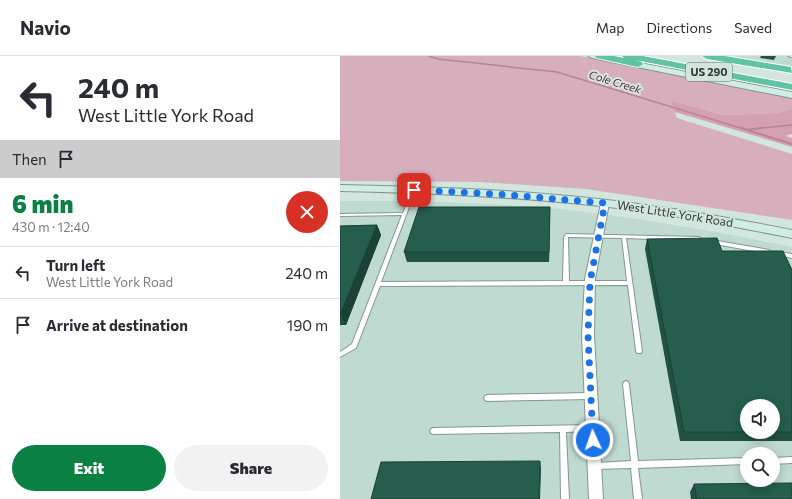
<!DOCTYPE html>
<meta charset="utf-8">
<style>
:root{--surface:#fff;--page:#f2f2f3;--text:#2b2b33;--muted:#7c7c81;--line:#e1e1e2;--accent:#0b8043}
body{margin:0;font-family:Commissioner,sans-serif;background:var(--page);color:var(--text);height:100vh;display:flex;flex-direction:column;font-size:15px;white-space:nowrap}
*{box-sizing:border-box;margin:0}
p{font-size:13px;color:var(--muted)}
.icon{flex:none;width:22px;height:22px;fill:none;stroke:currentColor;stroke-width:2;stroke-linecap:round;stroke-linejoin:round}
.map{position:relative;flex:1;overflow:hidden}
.side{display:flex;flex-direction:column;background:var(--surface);width:340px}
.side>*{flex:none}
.banner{background:#fff;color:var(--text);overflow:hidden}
.tools{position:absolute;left:400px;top:343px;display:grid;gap:8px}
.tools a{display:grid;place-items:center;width:40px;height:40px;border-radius:50%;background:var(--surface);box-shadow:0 2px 10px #0003;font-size:20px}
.pin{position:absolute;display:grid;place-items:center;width:34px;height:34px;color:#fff;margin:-17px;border-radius:8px;box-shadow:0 2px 6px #0006}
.me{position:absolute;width:44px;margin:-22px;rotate:357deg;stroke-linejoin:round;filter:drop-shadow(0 0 3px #0008)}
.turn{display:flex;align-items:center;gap:14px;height:84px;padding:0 12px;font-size:18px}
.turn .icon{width:52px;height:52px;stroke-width:2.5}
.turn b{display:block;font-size:28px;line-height:34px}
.then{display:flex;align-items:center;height:38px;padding:0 12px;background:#0003;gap:8px;font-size:15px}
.round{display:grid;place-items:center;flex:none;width:42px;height:42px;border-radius:21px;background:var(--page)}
.headline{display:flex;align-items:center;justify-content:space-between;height:68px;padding:0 12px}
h1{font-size:24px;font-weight:800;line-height:30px;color:var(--accent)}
.action{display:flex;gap:8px;margin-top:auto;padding:8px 12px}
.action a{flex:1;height:46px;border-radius:24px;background:var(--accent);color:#fff;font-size:16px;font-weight:800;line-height:46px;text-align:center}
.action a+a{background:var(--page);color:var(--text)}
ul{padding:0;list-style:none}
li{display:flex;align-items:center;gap:12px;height:52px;padding:0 12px;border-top:1px solid var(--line)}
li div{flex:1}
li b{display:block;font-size:15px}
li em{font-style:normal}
header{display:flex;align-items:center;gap:24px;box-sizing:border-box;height:56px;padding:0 20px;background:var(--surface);border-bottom:1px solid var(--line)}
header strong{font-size:19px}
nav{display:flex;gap:22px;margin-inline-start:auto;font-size:14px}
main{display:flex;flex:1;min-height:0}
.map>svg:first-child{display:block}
.built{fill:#bfdad0;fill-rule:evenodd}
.green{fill:#d7afbc}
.forest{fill:#d5a0b1}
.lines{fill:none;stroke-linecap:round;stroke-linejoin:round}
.stream-far1{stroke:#b88596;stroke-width:1.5}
.stream{stroke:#b88596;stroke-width:2}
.lane-casing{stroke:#84968f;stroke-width:2}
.street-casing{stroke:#84968f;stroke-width:2}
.secondary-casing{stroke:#84968f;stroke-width:2}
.highway-casing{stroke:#fff;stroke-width:2}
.lane{fill:#fff;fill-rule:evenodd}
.street{fill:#fff;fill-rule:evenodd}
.secondary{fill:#cfede4;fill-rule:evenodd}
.highway{fill:#60c3a4;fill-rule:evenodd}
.wall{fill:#205142}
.shaded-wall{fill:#1a4236}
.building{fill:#255e4d;stroke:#1a4236}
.route{stroke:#1a73e8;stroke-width:7;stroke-dasharray:0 12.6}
.labels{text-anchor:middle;stroke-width:4;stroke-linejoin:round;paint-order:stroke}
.shield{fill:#d2e6de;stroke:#636e6a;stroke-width:1}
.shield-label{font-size:11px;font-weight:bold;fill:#333b38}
.far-water-label{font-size:11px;font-style:italic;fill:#61223c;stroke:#d2e6de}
.street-label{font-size:12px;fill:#333b38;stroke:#d2e6de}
</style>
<header>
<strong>Navio</strong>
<nav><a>Map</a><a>Directions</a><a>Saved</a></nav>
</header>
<main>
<section class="side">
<div class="banner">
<div class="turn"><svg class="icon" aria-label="left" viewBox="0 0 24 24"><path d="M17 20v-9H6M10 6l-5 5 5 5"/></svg><div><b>240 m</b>West Little York Road</div></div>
<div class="then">Then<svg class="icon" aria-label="arrive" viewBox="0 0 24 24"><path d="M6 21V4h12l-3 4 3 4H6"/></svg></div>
</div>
<div class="headline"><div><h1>6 min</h1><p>430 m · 12:40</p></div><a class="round" style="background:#d93025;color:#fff"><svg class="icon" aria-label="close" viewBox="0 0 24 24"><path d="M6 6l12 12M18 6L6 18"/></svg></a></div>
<ul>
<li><svg class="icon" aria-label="left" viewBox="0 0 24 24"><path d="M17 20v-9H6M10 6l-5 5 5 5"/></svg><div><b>Turn left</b><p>West Little York Road</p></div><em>240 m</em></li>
<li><svg class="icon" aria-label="arrive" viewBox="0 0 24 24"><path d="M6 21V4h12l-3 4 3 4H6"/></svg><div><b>Arrive at destination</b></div><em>190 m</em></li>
</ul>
<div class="action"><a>Exit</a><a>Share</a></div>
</section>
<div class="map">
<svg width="452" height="443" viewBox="0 0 452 443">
<rect width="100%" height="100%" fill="#d2e6de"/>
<g class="built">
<polygon points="389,0 452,0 452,11"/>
<path d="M0,145h72l80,3 69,5 70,9 91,15 70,14v252h-452zM407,350h26v26h-26zM407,398h26v26h-26z"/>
</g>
<polygon class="green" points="0,0 240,0 452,41 452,53 437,57 383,59 332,46 337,62 452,98 452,164 246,133 141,126 0,125"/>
<polygon class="forest" points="331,45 383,59 437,57 452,53 452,78 445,80 452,82 452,91 335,56"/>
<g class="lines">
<g class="stream-far1">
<polyline points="89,0 98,3 217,16 404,73"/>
<polyline points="412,73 452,69"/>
</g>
<g class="stream">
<polyline points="401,72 452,88"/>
<polyline points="407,74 421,72"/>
</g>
<defs>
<g id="lane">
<polygon points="448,0 452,0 452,1"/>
<path d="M71,137h1l2,1 -33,88 182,-1 1,-44 2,-3 133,3 2,2 -2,2 -73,-3 16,113 -1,2h-4l-1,-2 -8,-66 -248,1 -24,62 -16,9v-5l12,-8 50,-129 -62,1v-2l63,-1zM228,181h1l53,1 5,43h-58z"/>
<polygon points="372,184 429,194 431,196 429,198 370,187 370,185"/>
<polygon points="439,196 452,198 452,202 437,199 437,197"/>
<polygon points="286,325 288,326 289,328 298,405 407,402 407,408 298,412 302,443 294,443 291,412 256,413 254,412 253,410 254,408 256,407 291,405 283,328 284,326"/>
<polygon points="250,337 252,338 253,340 252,342 250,343 147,345 145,344 144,342 145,340 147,339"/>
<polygon points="252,369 254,370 255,372 254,374 252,375 226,376 229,443 221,443 220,376 93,378 91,377 90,375 91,373 93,372"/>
<polygon points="452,401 452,407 433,408 433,402"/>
</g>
<polygon id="street" points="265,144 269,147 255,223 254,279 263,443 249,443 242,279 245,223 261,147"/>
<g id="secondary">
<polygon points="248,0 264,0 452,36 452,42 252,2"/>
<path d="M0,129c95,2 190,5 284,17 57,7 112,17 168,28v8c-56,-11 -111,-22 -167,-29 -95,-12 -190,-16 -285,-18z"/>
</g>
<g id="highway">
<polygon points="255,0 274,0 284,2 282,0 303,0 452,28 452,34 295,4 302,6 303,8 298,11 257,2"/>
<polygon points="362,0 385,0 451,11 452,17 367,3"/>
</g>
</defs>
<use href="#lane" class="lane-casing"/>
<use href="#street" class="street-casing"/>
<use href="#secondary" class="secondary-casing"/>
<use href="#highway" class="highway-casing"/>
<use href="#lane" class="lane"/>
<use href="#street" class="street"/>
<use href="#secondary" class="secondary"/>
<use href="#highway" class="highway"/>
</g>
<g class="wall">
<polygon points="420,0 436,0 434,4 420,2 421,0"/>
<polygon points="210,151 209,206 67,206 64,196"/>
<polygon points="37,169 41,179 6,269 0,269 0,170"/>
<polygon points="307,183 382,195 452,214 452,385 340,385 305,193"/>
<polygon points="354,428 452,443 351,443 350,436"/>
</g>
<g class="shaded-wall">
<polygon points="210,151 210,161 209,206 209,196"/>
<polygon points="37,169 41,179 6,269 0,259"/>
<polygon points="200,405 201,413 200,443 199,443"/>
</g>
<g class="building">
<polygon points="79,151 210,151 209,196 64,196"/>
<polygon points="37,169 0,259 0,170"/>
<polygon points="377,182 382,195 443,195 452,214 452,376 433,376 433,350 407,350 407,376 344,376 307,183"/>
<polygon points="200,405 199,443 31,443 41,406"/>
<polygon points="452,427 452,443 357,443 354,428"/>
</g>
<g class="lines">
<polyline class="route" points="74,134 156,138 265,147 250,226 248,279 253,384"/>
</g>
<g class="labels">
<rect class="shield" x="346" y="7" width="46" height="18" rx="3"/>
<g class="shield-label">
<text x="369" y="20">US 290</text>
</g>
<g class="far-water-label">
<text transform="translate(275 26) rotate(17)" y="4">Cole Creek</text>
</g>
<g class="street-label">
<text transform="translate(335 158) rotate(9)" y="4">West Little York Road</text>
</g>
</g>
</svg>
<div class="tools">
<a><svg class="icon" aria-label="sound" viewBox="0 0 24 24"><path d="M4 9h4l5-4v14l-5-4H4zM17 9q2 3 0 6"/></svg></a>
<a><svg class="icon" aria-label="search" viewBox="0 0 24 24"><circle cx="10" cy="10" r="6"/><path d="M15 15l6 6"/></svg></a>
</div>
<div class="pin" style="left:74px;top:134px;background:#d93025"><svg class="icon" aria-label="arrive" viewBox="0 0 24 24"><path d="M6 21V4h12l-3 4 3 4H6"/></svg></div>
<svg class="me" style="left:253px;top:384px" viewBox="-20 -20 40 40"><circle r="17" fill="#1a73e8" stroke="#fff" stroke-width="3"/><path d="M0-11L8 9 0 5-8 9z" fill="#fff"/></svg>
</div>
</main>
